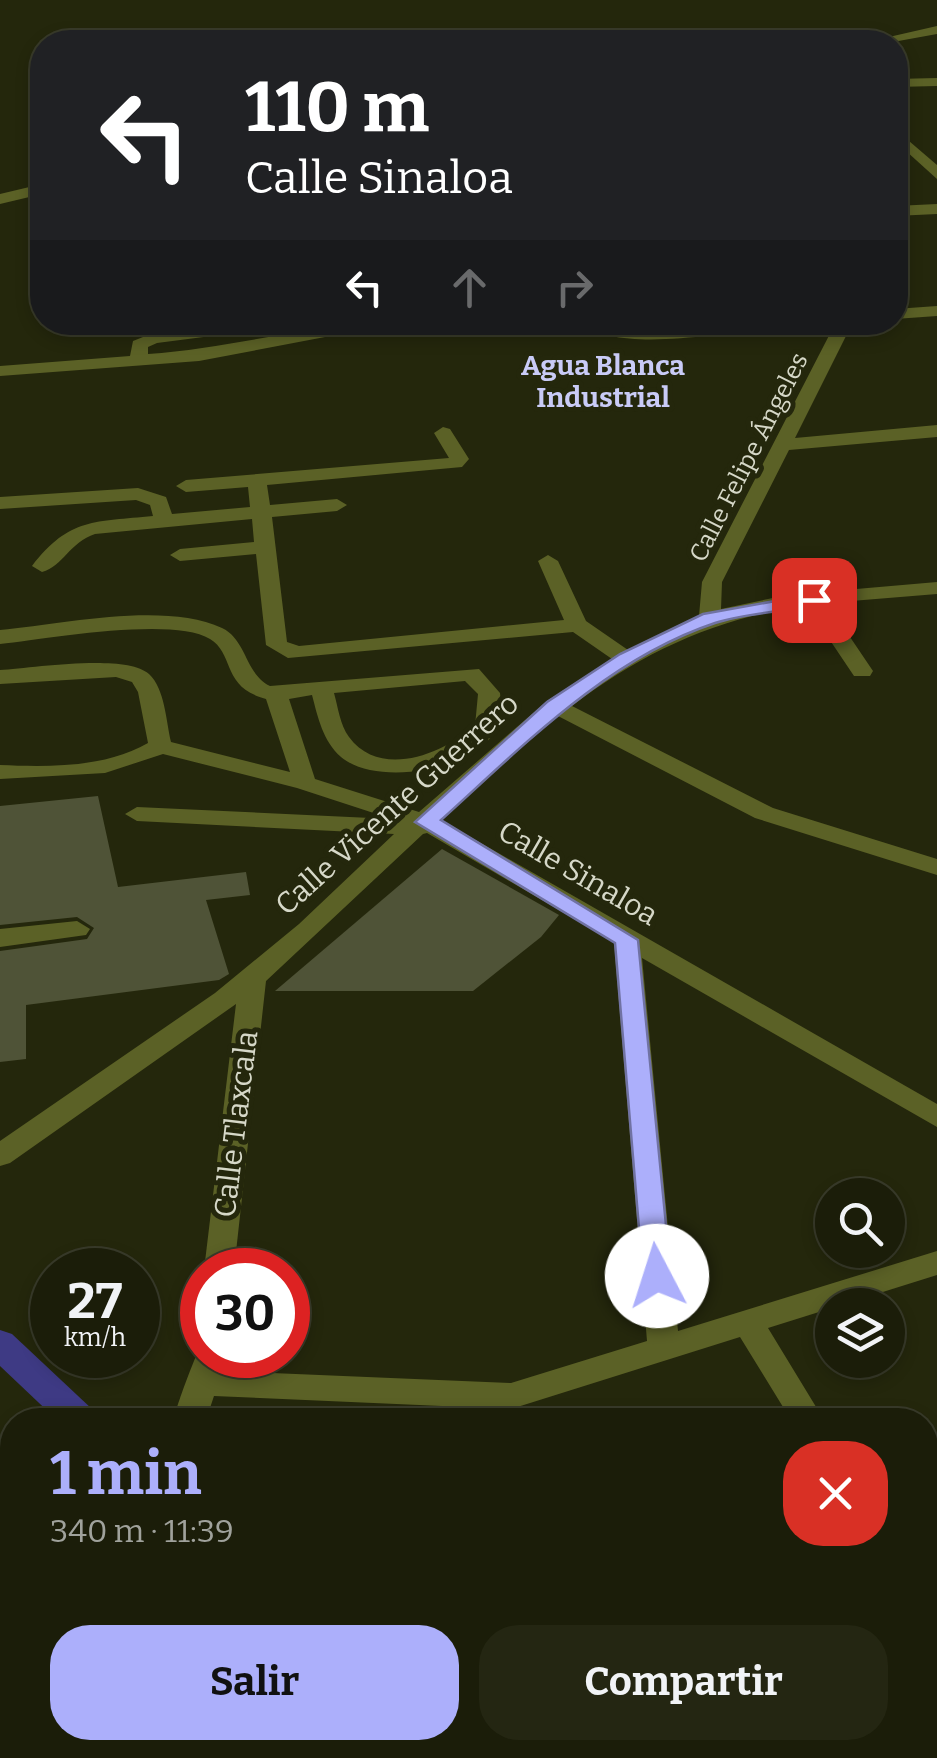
<!DOCTYPE html>
<html lang="es">
<meta charset="utf-8">
<style>
:root{--surface:#1b1d09;--page:#242612;--text:#f1f3f6;--muted:#a0a29c;--line:#393b2a;--accent:#acaffb}
body{margin:0;font-family:Bitter,serif;background:var(--page);color:var(--text);height:100vh;display:flex;flex-direction:column;font-size:38px;white-space:nowrap}
*{box-sizing:border-box;margin:0}
p{font-size:32px;color:var(--muted)}
.icon{flex:none;width:55px;height:55px;fill:none;stroke:currentColor;stroke-width:2;stroke-linecap:round;stroke-linejoin:round}
.map{position:relative;flex:1;overflow:hidden}
.sheet{position:absolute;left:0px;top:1408px;width:938px;height:352px;display:flex;flex-direction:column;background:var(--surface);border-radius:40px 40px 0 0;box-shadow:0 5px 15px #0003,0 0 0 2px var(--line)}
.sheet>*{flex:none}
.top-card{position:absolute;left:30px;top:30px;width:878px;height:305px;border-radius:40px;box-shadow:0 5px 15px #0003,0 0 0 2px var(--line);background:#202124;color:#fff;overflow:hidden}
.fabs{position:absolute;left:815px;top:1178px;display:grid;gap:20px}
.fabs a{display:grid;place-items:center;width:90px;height:90px;border-radius:50%;background:var(--surface);box-shadow:0 5px 15px #0003,0 0 0 2px var(--line);font-size:50px}
.speed{position:absolute;left:30px;top:1248px;display:flex;gap:20px;font-size:50px;font-weight:700;text-align:center}
.speed>*{display:grid;place-content:center;width:130px;height:130px;border-radius:50%;background:var(--surface);box-shadow:0 5px 15px #0003,0 0 0 2px var(--line);line-height:1}
.speed small{font-size:25px;font-weight:400}
.speed .limit{border:15px solid #d22;background:#fff;color:#111}
.pin{position:absolute;display:grid;place-items:center;width:85px;height:85px;color:#fff;margin:-42px;border-radius:20px;box-shadow:0 5px 15px #0006}
.me{position:absolute;width:110px;margin:-55px;rotate:355deg;stroke-linejoin:round;filter:drop-shadow(0 0 8px #0008)}
.turn{display:flex;align-items:center;gap:35px;height:210px;padding:0 50px;font-size:45px}
.turn .icon{width:130px;height:130px;stroke-width:2.5}
.turn b{display:block;font-size:70px;line-height:85px}
.lanes{display:flex;align-items:center;height:95px;padding:0 50px;background:#0003;justify-content:center;gap:50px;direction:ltr}
.lanes .off{opacity:.35}
.round{display:grid;place-items:center;flex:none;width:105px;height:105px;border-radius:40px;background:var(--page)}
.head{display:flex;align-items:center;justify-content:space-between;height:170px;padding:0 50px}
h1{font-size:60px;font-weight:700;line-height:75px;color:var(--accent)}
.button{display:flex;gap:20px;margin-top:auto;padding:20px 50px}
.button a{flex:1;height:115px;border-radius:40px;background:var(--accent);color:#111;font-size:40px;font-weight:700;line-height:115px;text-align:center}
.button a+a{background:var(--page);color:var(--text)}
.map>svg:first-child{display:block}
.lines{fill:none;stroke-linecap:round;stroke-linejoin:round}
.canal{fill:#3e3a84;fill-rule:evenodd}
.building{fill:#4f5337}
.minor{fill:#5b6126;fill-rule:evenodd}
.route{fill:#acaffb;stroke:#7072a3;stroke-width:2.5}
.labels{text-anchor:middle;stroke-width:10;stroke-linejoin:round;paint-order:stroke}
.far-street-label{font-size:25px;fill:#d6d8c8;stroke:#24270c}
.far-neighbourhood-label{font-size:28px;font-weight:bold;fill:#c9cbf7;stroke:#24270c}
.street-label{font-size:30px;fill:#d6d8c8;stroke:#24270c}
</style>
<div class="map">
<svg width="937" height="1758" viewBox="0 0 937 1758">
<rect width="100%" height="100%" fill="#24270c"/>
<g class="lines">
<g class="canal">
<polygon points="0,1330 12,1334 93,1410 98,1420 57,1420 0,1366"/>
<polygon points="322,1748 366,1748 370,1758 326,1758"/>
</g>
</g>
<g class="building">
<polygon points="98,796 118,887 246,872 250,895 206,900 229,974 219,980 26,1005 26,1059 0,1062 0,951 87,939 94,928 77,917 0,925 0,806"/>
<polygon points="442,849 559,915 541,937 473,991 275,991"/>
</g>
<g class="lines">
<g class="minor">
<polygon points="937,26 937,34 893,42 867,42"/>
<polygon points="937,78 937,86 895,87 895,79"/>
<polygon points="895,129 937,165 937,179 895,141"/>
<polygon points="42,184 42,194 0,204 0,194"/>
<polygon points="937,204 937,214 895,216 895,206"/>
<polygon points="937,306 937,316 895,319 895,309"/>
<path d="M236,322h54l-8,5 -125,16 -9,4v7c86,-6 170,-32 256,-32l-205,39 -199,15v-10l130,-10 3,-15 20,-8z"/>
<path d="M578,322l56,7 75,-7h77l-8,5c-51,5 -160,28 -200,-5z"/>
<path d="M836,322h17l-58,116 142,-13v12l-148,13 -67,132 -1,27 66,-14 150,-13v12l-110,9 46,68 -3,5h-16l-47,-70c-87,10 -165,46 -235,100l201,102 164,51v16l-182,-57 -197,-102 -119,103 498,285v23l-295,-169 36,373 259,-80v24l-169,53 56,92h-33l-51,-83 -229,72 -297,-13 -8,24h-32c0,-8 24,-72 28,-76v11h23l-2,16 288,12 136,-42 -33,-399 -187,-109 -4,1 -157,147 -32,289h-30l32,-266 -226,159 -10,3v-25l215,-148 84,-69 95,-90 -257,-13 -12,-7 12,-7 255,12 -95,-31 -134,-34 -58,19 -105,6v-14c48,2 105,3 148,-22l-10,-51 -6,-10 -16,-5 -116,7v-14c32,-2 126,-17 149,4 16,15 17,47 22,68l119,30 -24,-73c-45,-12 -31,-45 -56,-60 -37,-23 -164,0 -210,5v-14c62,-6 165,-29 222,-2 25,12 23,46 48,58l209,-17 21,24c1,10 3,21 -1,31 -18,46 -121,64 -158,33 -18,-16 -23,-39 -29,-62l-23,4 26,80 104,33 128,-111 65,-42 -39,-27 -285,26 -22,-13 -10,-91 -76,7 -10,-6 10,-6 74,-7 -2,-23 -157,15c-25,8 -32,32 -53,38l-10,-6c38,-49 63,-44 121,-50l-3,-11 -14,-5 -136,9v-12l138,-9 28,9 6,17 78,-7 -2,-20 -62,5 -10,-6 10,-6 263,-22 -15,-25 9,-6 7,2 19,30 -7,8 -195,18 3,20 67,-6 10,6 -10,6 -65,6 15,125 12,4 265,-26 -26,-59 10,-6 10,6 28,60 42,29 71,-34 3,-34zM465,681l13,13 -3,32c-31,27 -94,54 -126,11 -9,-12 -11,-30 -15,-44z"/>
<polygon points="77,921 90,929 86,935 0,947 0,929"/>
<polygon points="937,1444 937,1472 925,1476 925,1448"/>
<polygon points="0,1502 12,1508 12,1553 0,1548"/>
<polygon points="925,1593 937,1598 937,1645 925,1640"/>
<polygon points="60,1748 116,1748 112,1758 56,1758"/>
<polygon points="159,1748 199,1748 203,1758 163,1758"/>
<polygon points="375,1748 414,1748 418,1758 379,1758"/>
<polygon points="680,1748 718,1748 722,1758 684,1758"/>
</g>
</g>
<path class="route" d="M814,594l10,6 -3,4c-34,8 -73,8 -106,19 -108,36 -192,123 -274,197l197,120 33,336 -4,8h-20l-4,-8 -28,-333 -200,-121 132,-120 73,-48 83,-40z"/>
<g class="labels">
<g class="far-street-label">
<text transform="translate(748 457) rotate(-63)" y="9">Calle Felipe Ángeles</text>
</g>
<g class="far-neighbourhood-label">
<text x="603" y="375">Agua Blanca<tspan x="603" dy="32">Industrial</tspan></text>
</g>
<g class="street-label">
<text transform="translate(397 804) rotate(-42)" y="10">Calle Vicente Guerrero</text>
<text transform="translate(578 873) rotate(30)" y="10">Calle Sinaloa</text>
<text transform="translate(236 1124) rotate(-83)" y="10">Calle Tlaxcala</text>
</g>
</g>
</svg>
<div class="fabs">
<a><svg class="icon" aria-label="search" viewBox="0 0 24 24"><circle cx="10" cy="10" r="6"/><path d="M15 15l6 6"/></svg></a>
<a><svg class="icon" aria-label="layers" viewBox="0 0 24 24"><path d="M12 4l9 5-9 5-9-5zM3 14l9 5 9-5"/></svg></a>
</div>
<div class="speed"><div>27<small>km/h</small></div><div class="limit">30</div></div>
<div class="pin" style="left:814px;top:600px;background:#d93025"><svg class="icon" aria-label="arrive" viewBox="0 0 24 24"><path d="M6 21V4h12l-3 4 3 4H6"/></svg></div>
<svg class="me" style="left:657px;top:1276px" viewBox="-20 -20 40 40"><circle r="19" fill="#fff"/><path d="M0-13L10 11 0 6-10 11z" fill="#acaffb"/></svg>
<div class="top-card">
<div class="turn"><svg class="icon" aria-label="left" viewBox="0 0 24 24"><path d="M17 20v-9H6M10 6l-5 5 5 5"/></svg><div><b>110 m</b>Calle Sinaloa</div></div>
<div class="lanes"><svg class="icon" aria-label="left" viewBox="0 0 24 24"><path d="M17 20v-9H6M10 6l-5 5 5 5"/></svg><svg class="icon off" aria-label="ahead" viewBox="0 0 24 24"><path d="M12 20V5M6 11l6-6 6 6"/></svg><svg class="icon off" aria-label="right" viewBox="0 0 24 24"><path d="M7 20v-9h11M14 6l5 5-5 5"/></svg></div>
</div>
<section class="sheet">
<div class="head"><div><h1>1 min</h1><p>340 m · 11:39</p></div><a class="round" style="background:#d93025;color:#fff"><svg class="icon" aria-label="close" viewBox="0 0 24 24"><path d="M6 6l12 12M18 6L6 18"/></svg></a></div>
<div class="button"><a>Salir</a><a>Compartir</a></div>
</section>
</div>
